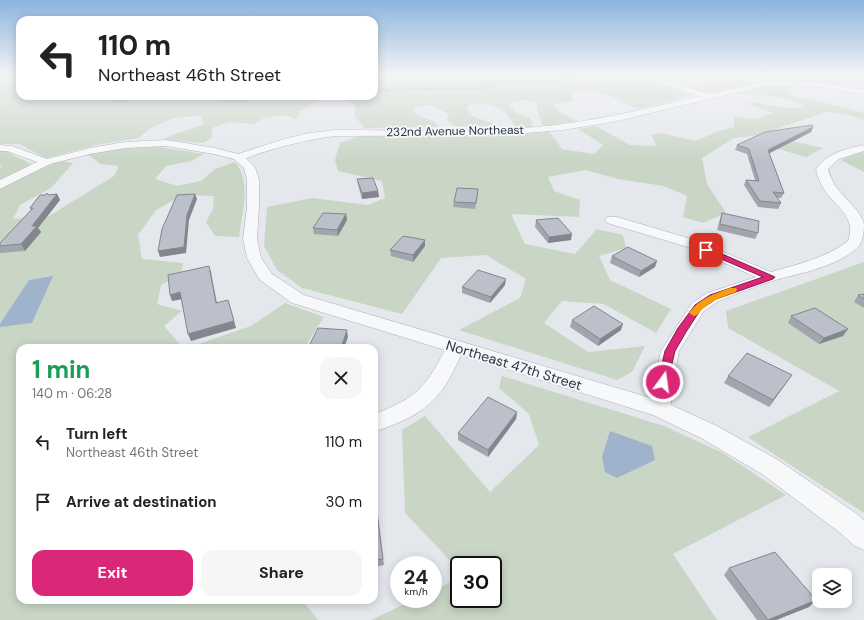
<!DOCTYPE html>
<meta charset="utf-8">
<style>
:root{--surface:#fff;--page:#f6f6f6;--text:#222;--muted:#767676;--accent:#db2777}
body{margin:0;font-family:"DM Sans",sans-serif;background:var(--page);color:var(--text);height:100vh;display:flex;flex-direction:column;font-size:15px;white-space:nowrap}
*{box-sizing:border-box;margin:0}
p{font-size:13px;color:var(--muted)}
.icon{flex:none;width:22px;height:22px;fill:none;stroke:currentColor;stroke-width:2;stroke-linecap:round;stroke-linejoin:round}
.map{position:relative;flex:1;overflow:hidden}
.sheet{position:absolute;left:16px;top:344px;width:362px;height:260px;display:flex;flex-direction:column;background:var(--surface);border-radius:12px;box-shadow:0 2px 10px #0003}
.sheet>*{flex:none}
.top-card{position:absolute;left:16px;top:16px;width:362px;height:84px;border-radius:12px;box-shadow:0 2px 10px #0003;background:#fff;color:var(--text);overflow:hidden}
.fabs{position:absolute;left:812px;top:568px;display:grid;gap:8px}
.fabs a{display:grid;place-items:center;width:40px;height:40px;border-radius:8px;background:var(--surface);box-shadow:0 2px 10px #0003;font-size:20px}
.speed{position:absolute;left:390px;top:556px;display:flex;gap:8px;font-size:20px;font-weight:700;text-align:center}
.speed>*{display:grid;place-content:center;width:52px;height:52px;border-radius:50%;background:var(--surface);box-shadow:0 2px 10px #0003;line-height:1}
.speed small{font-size:10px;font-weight:400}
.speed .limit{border:2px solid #111;border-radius:6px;background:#fff;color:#111}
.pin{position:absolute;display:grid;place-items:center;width:34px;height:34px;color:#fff;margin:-17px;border-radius:8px;box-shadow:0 2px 6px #0006}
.me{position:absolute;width:44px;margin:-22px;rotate:14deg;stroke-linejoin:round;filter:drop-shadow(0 0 3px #0008)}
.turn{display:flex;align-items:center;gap:14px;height:84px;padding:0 16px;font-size:18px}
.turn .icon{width:52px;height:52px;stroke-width:2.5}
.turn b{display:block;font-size:28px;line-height:34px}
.round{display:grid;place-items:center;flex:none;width:42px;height:42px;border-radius:12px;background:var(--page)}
.head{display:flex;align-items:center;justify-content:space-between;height:68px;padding:0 16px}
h1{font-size:24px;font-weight:700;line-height:30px;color:#1e9e55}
.primary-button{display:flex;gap:8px;margin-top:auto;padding:8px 16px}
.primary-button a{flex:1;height:46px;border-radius:12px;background:var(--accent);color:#fff;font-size:16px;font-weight:700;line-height:46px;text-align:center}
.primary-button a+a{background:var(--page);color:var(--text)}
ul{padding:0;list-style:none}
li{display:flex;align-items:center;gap:12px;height:60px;padding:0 16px}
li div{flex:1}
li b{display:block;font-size:15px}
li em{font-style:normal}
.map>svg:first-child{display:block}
.green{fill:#c9d6c5}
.water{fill:#9fb4cc}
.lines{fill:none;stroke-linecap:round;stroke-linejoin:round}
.stream{stroke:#9fb4cc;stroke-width:2}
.minor-casing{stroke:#a9aeb7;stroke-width:1}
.minor{fill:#f7f8fa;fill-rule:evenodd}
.wall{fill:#a1a5ae}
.shaded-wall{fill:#83868d}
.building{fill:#bbc0ca;stroke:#83868d}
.route{fill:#db2777;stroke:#8e194d}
.slow{fill:#f59e0b}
.labels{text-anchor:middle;stroke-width:4;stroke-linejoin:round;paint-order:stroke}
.far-street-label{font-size:12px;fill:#2b3445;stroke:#f4f6f9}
.street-label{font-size:14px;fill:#2b3445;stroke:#f4f6f9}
</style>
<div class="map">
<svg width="864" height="620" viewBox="0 0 864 620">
<rect width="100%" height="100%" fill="#e4e7ec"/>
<g class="green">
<path d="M0,75h20v21h354v-21h258l-3,1 61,18v2l-48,12 -10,-1 -20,-10 -25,-7 -16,4 2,7 -20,3 6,8 19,9 -35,5 -5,-13 -1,-10c-10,-4 -18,-4 -28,1l6,8 15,6 3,9 -17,1c-11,-22 -23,-24 -46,-24l-4,5 8,8 18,6 2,4 -38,-1 -9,-6 2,-5c-11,-9 -21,-12 -35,-7l1,6 20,8 3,5 -73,1 -10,-11v-12l-9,-6 -29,1 -17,12 -3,7 -12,-4 -21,3 -10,6 -25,-2 -17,6v10l-9,5 -40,-3 7,-4 34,-12 -4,-8 -26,2 -23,10 -13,10 -42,7 -50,13 -27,-14h-19z"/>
<path d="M646,75h43l27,4 16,-2 22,6 -49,11 -17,-6 17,-4c-12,-11 -31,-5 -47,-6 -4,0 -8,-2 -12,-3z"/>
<polygon points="807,75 827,75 845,82 842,85 817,81"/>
<path d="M766,85h15l9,3 2,8 42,9 30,8v7l-13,-4 -24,-4 -54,18 10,9 40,9 -17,9 -28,-8 -19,-14 -25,3 -32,20 5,26 19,29 -23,10 -20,-6 4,-21 -23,-10 -46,-7 -32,-9 -38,7 6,14 26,9 -1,17 -68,-3 14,30 50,10 22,-25 26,6 3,13 -27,8 11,24 61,29 -15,24 -52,-29 -42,-3 -18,22 44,29 57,-6 -13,26 -15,8 -158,-50 61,-32 6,-19 -40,-24 -45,3 -39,56 -100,-26 -25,-18 -13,-24 3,-39 45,-9 56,7 17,-7 -3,-17 -44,-10 -3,-11 5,-17 23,-8 150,-1 35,-4 14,19 32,5 9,-9 -25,-16 18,-3 34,19 27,1 -6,-11 9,-2 36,8 23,-10 15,-4v-10l23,2 16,-6 -25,-9 4,-2 40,7 12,-2c-20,-14 -45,-10 -68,-14z"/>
<path d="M160,147l44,7 -13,7 -25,5 -11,13 22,7 24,-5 14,-12 20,-7c17,21 7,50 4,75l-24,-1 -9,-14 7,-13 1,-13 -31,-1 -27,15 -18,25 4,24 41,4 -2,11 -20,11 -4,19 25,7 -18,15 19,22h-163v252h282l16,20h-318v-431l15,-9 45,-19 13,2 -22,25 -31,17 -7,14 36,-3 65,-40 5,-10 -18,-2 -14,-10 35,-6z"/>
<polygon points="0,151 5,151 31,164 0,180 0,168 2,166 0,165"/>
<polygon points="864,151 864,172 841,160"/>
<polygon points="864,262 864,513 748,437 839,391 728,328 726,311"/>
<polygon points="285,303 324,317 304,348 187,348 251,326"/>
<polygon points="502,376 664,426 723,453 786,495 673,554 717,620 371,620 415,599 433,599 433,591 459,578 459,599 493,599 493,565 459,565 459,570 405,513 402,430 425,416 490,492 539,445 529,414 499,388"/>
</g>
<g class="water">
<polygon points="53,276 32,323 0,327 0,324 29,280"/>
<polygon points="610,431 652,446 655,460 617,478 605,472 602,457"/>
</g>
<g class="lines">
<g class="stream">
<polyline points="374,90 482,88 501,82 560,81 571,75"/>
<polyline points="100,96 101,98 116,101 158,96"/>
<path d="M201,96c20,4 40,10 59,0"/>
</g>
<defs>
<path id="minor" d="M633,75h12l64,19 59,-13 47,1 49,8v4l-49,-8 -47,-1 -155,37 -51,8 -60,5 -167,1c-31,4 -60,12 -89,22l9,9 4,13v27l-2,32 4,19 11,16 32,21 347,103 10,-47 31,-48 15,-10 49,-16 -68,-30 -81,-24 -2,-3 2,-3h10l81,24 73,31c27,-8 55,-14 77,-31 8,-21 -8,-32 -20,-46 -6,-8 -10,-16 -12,-26 12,-16 29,-20 48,-24v6l-25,8 -11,10c6,26 31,35 36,55 0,8 -1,18 -6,23 -19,19 -57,26 -82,33 -19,6 -38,13 -57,21l-15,10 -25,40 -6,31 -2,23 46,21 61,34 79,54 7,6v30l-9,-4 -16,-14 -77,-58 -61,-36 -48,-23 -192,-60c-21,48 -38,60 -87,77v-18c41,-15 51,-26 71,-64l-153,-47 -32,-23 -13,-22 -4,-19 4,-32v-27l-3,-12 -10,-9 -20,-5 -48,-8 -41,2 -35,6 -40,10 -50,25v-9l37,-18 -30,-11h-7v-6l12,1 35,13 43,-11 35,-6 41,-2 49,8 23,6 46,-15 25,-6 26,-3c76,0 153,4 228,-6 46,-6 91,-17 137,-28z"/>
</defs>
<use href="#minor" class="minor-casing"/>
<use href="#minor" class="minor"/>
</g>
<g class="wall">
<polygon points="813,127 811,132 769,153 784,193 781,198 777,198 781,203 778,209 758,207 744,185 746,180 755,180 747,154 735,150 737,145"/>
<polygon points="357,179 378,191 379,197 362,199 358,185"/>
<polygon points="57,194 60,200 38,228 41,232 25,251 0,253 0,246 31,210 30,208 49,195"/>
<polygon points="478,195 475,209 453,207 454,202"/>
<polygon points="722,213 758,233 755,239 717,230 720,219"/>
<polygon points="346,214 347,220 338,236 314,234 313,228"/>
<polygon points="536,220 571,240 548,243 535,227"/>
<polygon points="425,246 413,262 391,256 390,250"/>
<polygon points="612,256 655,267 639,277 610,263"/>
<polygon points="505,285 490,303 462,293 462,287"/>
<polygon points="864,294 864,308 854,302 858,295"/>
<polygon points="791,316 843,336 819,344 788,323"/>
<polygon points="572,320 621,330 598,346 570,327"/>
<polygon points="728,376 787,382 769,407 724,383"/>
<polygon points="517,412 516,419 488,457 458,440 458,433"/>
<polygon points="374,512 377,512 384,565 374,567"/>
<polygon points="729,568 809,607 776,620 757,620 724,575"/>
</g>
<g class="shaded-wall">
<polygon points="813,127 811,132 766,155 768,150"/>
<polygon points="378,191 379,197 362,199 362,193"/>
<polygon points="57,194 60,200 38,228 41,232 25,251 21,244 32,226"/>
<polygon points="195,194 197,199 189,220 186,253 160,257 158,251 187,215"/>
<polygon points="346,214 347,220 338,236 337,230"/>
<polygon points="572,234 571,240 548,243 549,237"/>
<polygon points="425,240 425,246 413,262 413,255"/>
<polygon points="657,261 655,267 639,277 641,271"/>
<polygon points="209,266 211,272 218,309 216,303"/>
<polygon points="506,279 505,285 490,303 491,297"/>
<polygon points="180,292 183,299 172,301 170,295"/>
<polygon points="228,300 236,328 191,341 188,334"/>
<polygon points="623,324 621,330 598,346 600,339"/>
<polygon points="848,329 843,336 819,344 824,338"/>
<polygon points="347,330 348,337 344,348 341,348"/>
<polygon points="792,375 787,382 769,407 773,400"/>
<polygon points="517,412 516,419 488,457 488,450"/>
<polygon points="816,600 809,607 776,620 768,620"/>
</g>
<g class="building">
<polygon points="812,125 813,127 768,150 784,193 773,192 781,203 760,201 746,180 759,181 749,149 737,145 765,132"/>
<polygon points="373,178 378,191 362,193 357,179"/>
<polygon points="457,188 478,189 476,203 454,202"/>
<polygon points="47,193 49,195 57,194 32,226 37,226 21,244 0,246 0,243 33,208 30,208 40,195 45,195"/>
<polygon points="195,194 187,215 184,247 158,251 162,229 177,195"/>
<polygon points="323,213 346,214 337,230 313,228"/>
<polygon points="722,213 759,221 758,233 720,224"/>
<polygon points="558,218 572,234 549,237 536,220"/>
<polygon points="403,236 425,240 413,255 390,250"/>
<polygon points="628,247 657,261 641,271 612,256"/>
<polygon points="209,266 216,303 228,300 234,321 188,334 180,292 170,295 168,275"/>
<polygon points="478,270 506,279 491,297 462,287"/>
<polygon points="864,294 864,299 858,295"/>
<polygon points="594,306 623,324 600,339 572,320"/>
<polygon points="815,308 848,329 824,338 791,316"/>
<polygon points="318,328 347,330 341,348 308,348"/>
<polygon points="747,353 792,375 773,400 728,376"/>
<polygon points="488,397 517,412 488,450 458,433"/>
<polygon points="374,512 377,512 383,559 374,560"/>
<polygon points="775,552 816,600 768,620 729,568"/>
</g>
<linearGradient id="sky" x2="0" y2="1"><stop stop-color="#8bb4dd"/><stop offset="0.46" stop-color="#f3f4f6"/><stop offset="1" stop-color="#f3f4f6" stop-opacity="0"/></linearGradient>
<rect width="864" height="162" fill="url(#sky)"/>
<polygon class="route" points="706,247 775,277 773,279 716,299 701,309 686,332 675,351 667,384 659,384 658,382 665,351 678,328 695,305 710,295 763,277 703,251 703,248"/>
<path class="slow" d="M730,288h6l1,2 -1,2c-15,5 -29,10 -39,23l-3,1 -5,-3c10,-14 25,-19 41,-25z"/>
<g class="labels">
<g class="far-street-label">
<text transform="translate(455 131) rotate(-1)" y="4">232nd Avenue Northeast</text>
</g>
<g class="street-label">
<text transform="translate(514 365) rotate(17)" y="5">Northeast 47th Street</text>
</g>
</g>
</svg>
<div class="fabs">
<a><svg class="icon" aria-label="layers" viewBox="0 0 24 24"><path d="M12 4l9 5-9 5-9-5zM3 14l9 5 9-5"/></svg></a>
</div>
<div class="speed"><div>24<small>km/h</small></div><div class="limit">30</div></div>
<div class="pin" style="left:706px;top:250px;background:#d93025"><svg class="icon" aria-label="arrive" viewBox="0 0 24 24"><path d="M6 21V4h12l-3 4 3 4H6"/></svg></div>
<svg class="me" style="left:663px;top:382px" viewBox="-20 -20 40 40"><circle r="17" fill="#db2777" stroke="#fff" stroke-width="3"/><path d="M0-11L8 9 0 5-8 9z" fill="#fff"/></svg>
<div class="top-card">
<div class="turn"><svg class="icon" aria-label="left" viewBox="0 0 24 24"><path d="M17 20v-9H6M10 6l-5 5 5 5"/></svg><div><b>110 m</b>Northeast 46th Street</div></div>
</div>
<section class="sheet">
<div class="head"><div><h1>1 min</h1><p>140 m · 06:28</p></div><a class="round"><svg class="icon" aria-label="close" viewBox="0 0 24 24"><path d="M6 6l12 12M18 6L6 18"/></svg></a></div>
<ul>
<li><svg class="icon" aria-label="left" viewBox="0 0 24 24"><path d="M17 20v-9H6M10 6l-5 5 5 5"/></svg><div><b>Turn left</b><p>Northeast 46th Street</p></div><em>110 m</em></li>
<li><svg class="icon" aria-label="arrive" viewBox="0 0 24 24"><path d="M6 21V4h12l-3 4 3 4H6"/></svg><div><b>Arrive at destination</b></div><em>30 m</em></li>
</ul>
<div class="primary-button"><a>Exit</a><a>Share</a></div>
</section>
</div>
